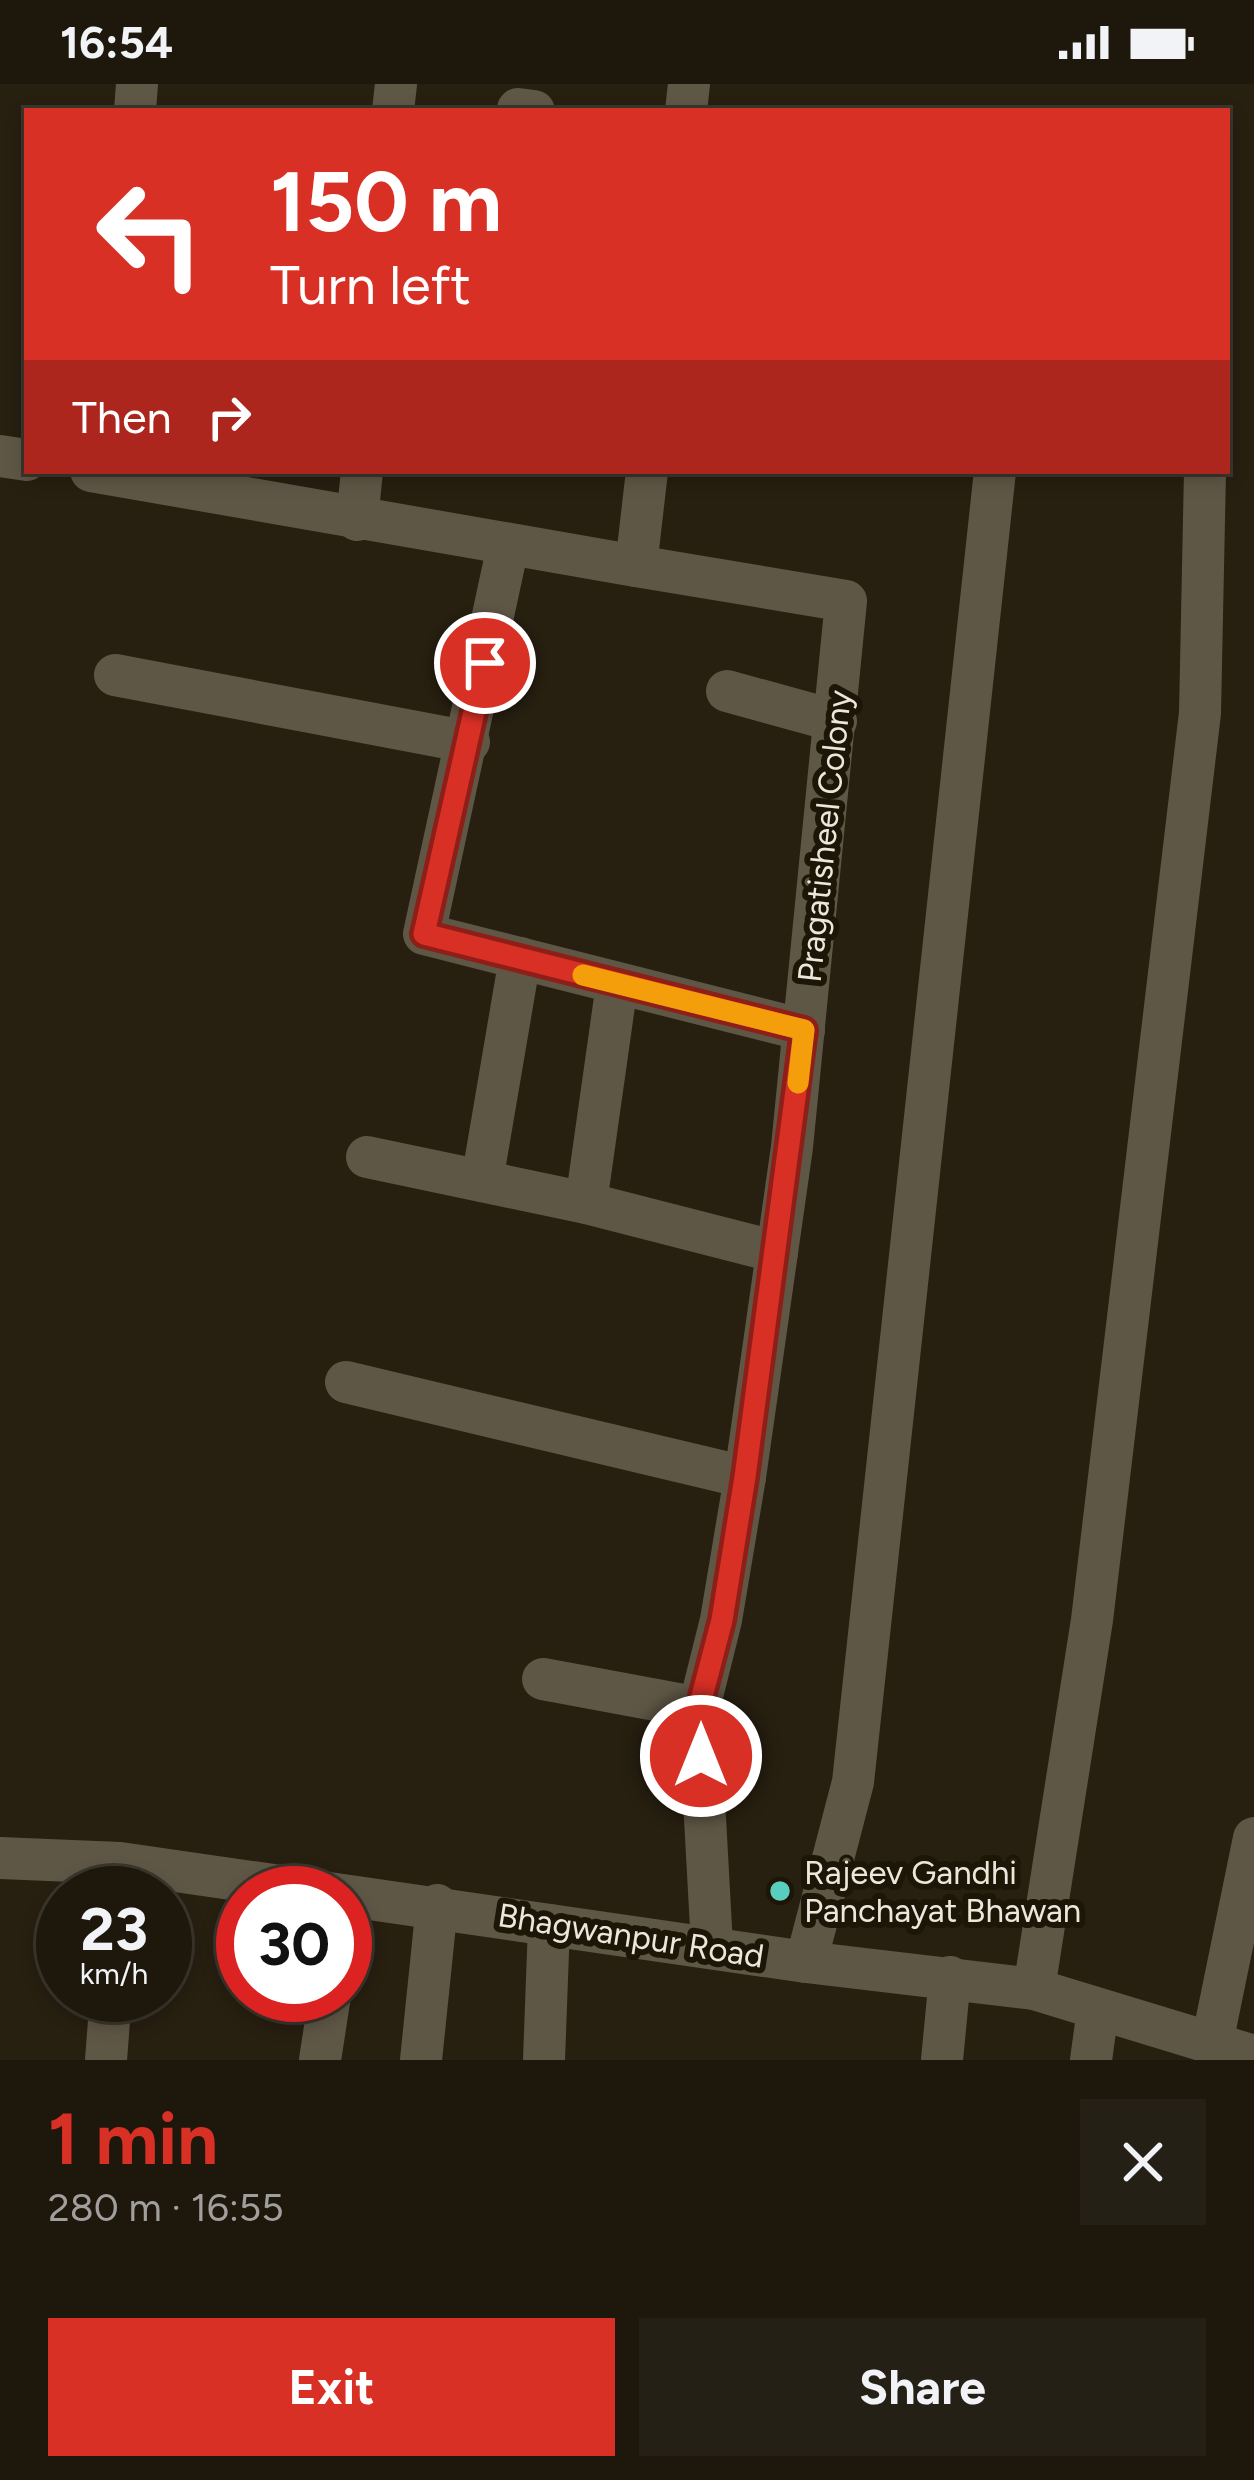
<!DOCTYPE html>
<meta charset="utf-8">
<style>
:root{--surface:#1d170c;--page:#252015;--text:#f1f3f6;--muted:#a09f9d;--line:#3b362d;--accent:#d93025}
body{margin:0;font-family:Figtree,sans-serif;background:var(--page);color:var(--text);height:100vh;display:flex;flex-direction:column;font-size:45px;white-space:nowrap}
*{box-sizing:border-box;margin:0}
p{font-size:39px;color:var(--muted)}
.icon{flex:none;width:66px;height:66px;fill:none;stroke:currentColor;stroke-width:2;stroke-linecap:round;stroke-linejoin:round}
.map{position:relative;height:1976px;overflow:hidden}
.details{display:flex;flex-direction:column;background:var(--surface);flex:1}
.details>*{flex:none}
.banner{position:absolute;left:24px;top:24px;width:1206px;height:366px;border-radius:0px;box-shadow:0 6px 18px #0003,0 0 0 3px var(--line);background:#d93025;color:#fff;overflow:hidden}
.speed{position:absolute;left:36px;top:1782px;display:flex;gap:24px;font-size:60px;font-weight:700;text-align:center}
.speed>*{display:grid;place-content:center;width:156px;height:156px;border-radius:50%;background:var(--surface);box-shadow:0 6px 18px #0003,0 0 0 3px var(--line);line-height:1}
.speed small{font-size:30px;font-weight:400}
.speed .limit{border:18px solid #d22;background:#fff;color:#111}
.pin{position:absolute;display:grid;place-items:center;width:102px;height:102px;color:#fff;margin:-51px;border:6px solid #fff;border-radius:50%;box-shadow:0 3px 12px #0007}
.me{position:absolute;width:132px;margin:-66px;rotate:0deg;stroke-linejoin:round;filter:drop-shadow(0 0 9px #0008)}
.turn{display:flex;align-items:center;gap:42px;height:252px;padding:0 48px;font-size:54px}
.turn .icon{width:156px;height:156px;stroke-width:2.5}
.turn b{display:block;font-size:84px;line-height:102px}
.then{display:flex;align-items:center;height:114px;padding:0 48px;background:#0003;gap:24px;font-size:45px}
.round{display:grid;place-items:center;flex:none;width:126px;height:126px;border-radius:0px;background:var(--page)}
.overview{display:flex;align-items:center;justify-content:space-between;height:204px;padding:0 48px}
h1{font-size:72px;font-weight:700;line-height:90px;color:var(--accent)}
.primary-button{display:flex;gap:24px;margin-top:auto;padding:24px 48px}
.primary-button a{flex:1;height:138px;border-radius:0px;background:var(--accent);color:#fff;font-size:48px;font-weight:700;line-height:138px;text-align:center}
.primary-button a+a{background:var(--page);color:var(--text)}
.status{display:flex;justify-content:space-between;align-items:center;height:84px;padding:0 60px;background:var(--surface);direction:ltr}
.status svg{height:33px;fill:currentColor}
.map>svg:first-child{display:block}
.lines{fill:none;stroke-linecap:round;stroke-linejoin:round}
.minor{stroke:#5f5746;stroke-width:42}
.route-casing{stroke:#8d1f18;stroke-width:30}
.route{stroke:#d93025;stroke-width:21}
.slow{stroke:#f59e0b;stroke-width:21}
.poi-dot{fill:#59cebf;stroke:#1d1607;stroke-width:4.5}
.labels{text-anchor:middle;stroke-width:12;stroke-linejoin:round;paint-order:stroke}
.street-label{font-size:33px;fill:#ece7dd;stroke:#1d1607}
.poi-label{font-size:33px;fill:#ece7dd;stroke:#1d1607;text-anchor:start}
</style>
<div class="status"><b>16:54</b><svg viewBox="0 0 49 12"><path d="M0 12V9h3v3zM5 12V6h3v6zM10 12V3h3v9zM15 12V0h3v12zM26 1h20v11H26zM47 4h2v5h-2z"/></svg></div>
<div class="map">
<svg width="1254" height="1976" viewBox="0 0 1254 1976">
<rect width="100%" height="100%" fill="#271f10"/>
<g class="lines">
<g class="minor">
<polyline points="518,25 534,27"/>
<polyline points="135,27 137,0"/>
<polyline points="393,27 396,0"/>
<polyline points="686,27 689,0"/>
<polyline points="0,372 27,376"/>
<polyline points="91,387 636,482"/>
<polyline points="647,387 636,482 846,517 792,1063 745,1393 721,1536 699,1624 712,1862"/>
<polyline points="357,436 362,387"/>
<polyline points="508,462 424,850 804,946"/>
<polyline points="115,591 469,658"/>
<polyline points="727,607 836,637"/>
<polyline points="367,1073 586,1119 777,1168"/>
<polyline points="482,1097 520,874"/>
<polyline points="586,1119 617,900"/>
<polyline points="346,1298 745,1393"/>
<polyline points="543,1595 699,1624"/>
<polyline points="0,1774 120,1779 806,1878 1034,1905 1254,1972"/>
<polyline points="806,1878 853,1698 995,387"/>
<polyline points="1034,1905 1092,1536 1200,629 1205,387"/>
<polyline points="1212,1959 1254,1754"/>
<polyline points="106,1976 111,1911"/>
<polyline points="320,1976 330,1911"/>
<polyline points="421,1976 437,1821"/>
<polyline points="544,1976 549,1841"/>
<polyline points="942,1976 950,1893"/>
<polyline points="1091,1976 1098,1925"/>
</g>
</g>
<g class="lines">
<defs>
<polyline id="route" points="485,579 424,850 804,946 745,1393 722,1536 699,1624 701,1672"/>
</defs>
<use href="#route" class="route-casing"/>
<use href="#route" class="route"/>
<polyline class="slow" points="583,891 804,946 798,999"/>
</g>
<circle class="poi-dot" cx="780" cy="1807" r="12"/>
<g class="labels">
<g class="street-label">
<text transform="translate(824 752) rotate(-84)" y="12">Pragatisheel Colony</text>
<text transform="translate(631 1851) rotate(9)" y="12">Bhagwanpur Road</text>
</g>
<g class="poi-label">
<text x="804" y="1800">Rajeev Gandhi<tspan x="804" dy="38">Panchayat Bhawan</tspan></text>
</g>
</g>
</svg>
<div class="speed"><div>23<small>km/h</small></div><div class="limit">30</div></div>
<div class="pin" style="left:485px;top:579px;background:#d93025"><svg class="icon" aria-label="arrive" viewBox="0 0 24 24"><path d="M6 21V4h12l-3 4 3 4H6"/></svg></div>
<svg class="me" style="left:701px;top:1672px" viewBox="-20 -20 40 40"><circle r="17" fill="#d93025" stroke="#fff" stroke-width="3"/><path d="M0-11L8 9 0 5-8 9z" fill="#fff"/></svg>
<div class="banner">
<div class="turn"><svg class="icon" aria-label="left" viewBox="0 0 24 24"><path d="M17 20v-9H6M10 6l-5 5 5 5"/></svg><div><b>150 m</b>Turn left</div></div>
<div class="then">Then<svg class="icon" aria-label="right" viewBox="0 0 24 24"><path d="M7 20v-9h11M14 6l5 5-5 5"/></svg></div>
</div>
</div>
<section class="details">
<div class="overview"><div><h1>1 min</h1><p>280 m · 16:55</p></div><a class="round"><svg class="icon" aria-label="close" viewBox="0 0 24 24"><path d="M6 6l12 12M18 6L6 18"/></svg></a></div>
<div class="primary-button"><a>Exit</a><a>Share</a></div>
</section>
